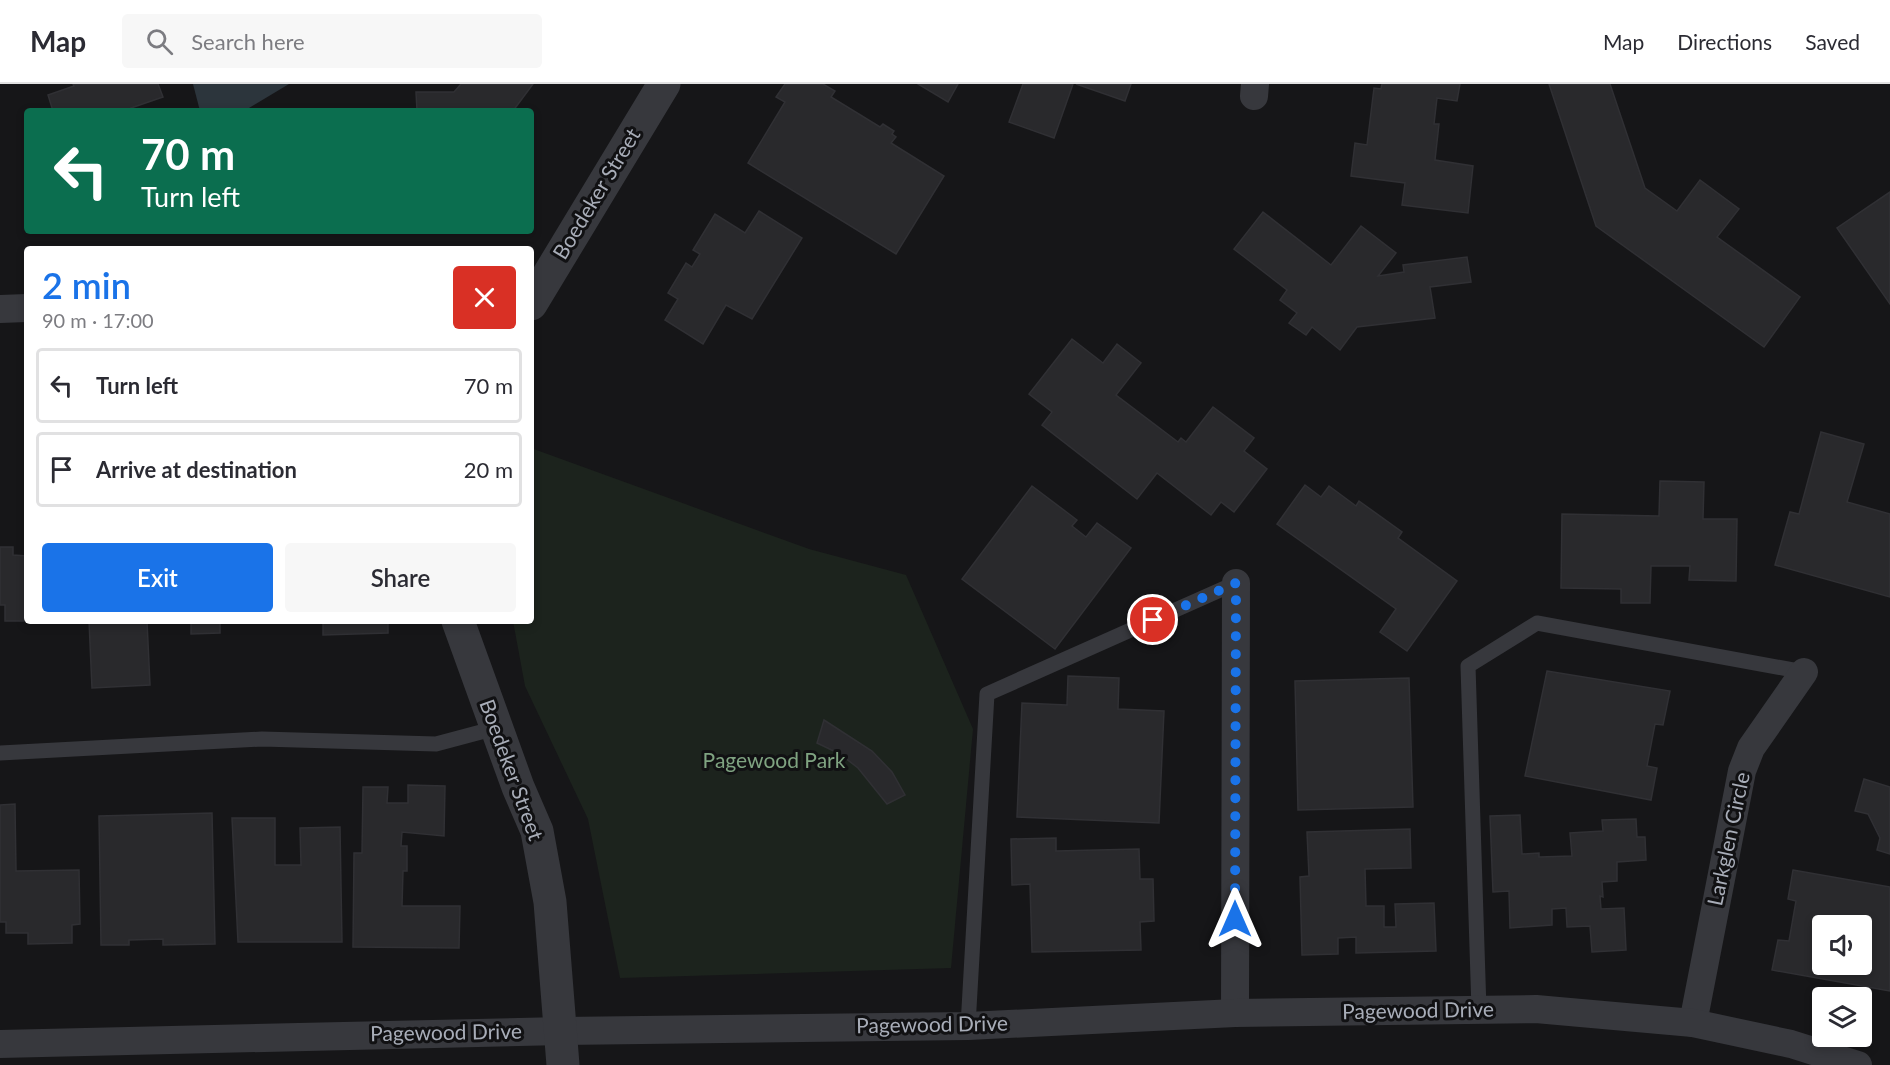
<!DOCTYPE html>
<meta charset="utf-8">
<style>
:root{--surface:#fff;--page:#f7f7f7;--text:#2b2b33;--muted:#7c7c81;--line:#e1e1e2;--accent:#1a73e8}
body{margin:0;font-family:Lato,sans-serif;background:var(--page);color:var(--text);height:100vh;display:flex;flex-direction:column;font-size:22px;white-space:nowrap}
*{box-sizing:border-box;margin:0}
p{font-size:20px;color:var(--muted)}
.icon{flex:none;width:33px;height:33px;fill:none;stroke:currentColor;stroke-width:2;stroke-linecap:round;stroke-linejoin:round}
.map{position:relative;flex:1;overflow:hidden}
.drawer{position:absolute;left:24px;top:162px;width:510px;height:378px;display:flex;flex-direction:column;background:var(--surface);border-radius:6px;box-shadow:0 3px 9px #0003}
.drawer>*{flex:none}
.top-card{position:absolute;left:24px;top:24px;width:510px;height:126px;border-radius:6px;box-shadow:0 3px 9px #0003;background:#0b6e4f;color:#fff;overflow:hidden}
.fabs{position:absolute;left:1812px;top:831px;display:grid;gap:12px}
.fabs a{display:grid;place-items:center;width:60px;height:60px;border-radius:6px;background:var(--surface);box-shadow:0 3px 9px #0003;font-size:30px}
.pin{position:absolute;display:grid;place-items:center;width:51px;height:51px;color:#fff;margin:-26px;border:3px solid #fff;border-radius:50%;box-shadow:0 2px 6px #0007}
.me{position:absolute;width:66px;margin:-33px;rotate:0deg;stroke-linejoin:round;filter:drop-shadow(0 0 4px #0008)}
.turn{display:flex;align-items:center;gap:21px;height:126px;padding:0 18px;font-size:27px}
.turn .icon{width:78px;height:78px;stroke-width:2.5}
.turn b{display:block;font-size:42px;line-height:51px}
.round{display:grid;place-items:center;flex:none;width:63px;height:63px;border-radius:6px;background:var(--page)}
.summary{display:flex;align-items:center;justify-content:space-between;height:102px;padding:0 18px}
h1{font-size:36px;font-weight:600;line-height:45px;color:var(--accent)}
.primary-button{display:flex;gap:12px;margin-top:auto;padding:12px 18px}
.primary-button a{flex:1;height:69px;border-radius:6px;background:var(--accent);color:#fff;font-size:24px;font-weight:600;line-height:69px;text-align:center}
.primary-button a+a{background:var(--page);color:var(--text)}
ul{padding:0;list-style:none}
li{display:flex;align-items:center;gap:18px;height:75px;margin:0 12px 9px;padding:0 6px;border:3px solid var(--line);border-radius:6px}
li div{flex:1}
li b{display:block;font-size:22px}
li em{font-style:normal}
header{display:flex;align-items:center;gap:36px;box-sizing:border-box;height:84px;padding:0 30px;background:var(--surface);border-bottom:2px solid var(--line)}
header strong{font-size:28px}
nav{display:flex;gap:33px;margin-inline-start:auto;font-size:21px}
.search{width:420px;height:54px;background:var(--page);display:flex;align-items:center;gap:15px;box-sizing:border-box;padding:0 21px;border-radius:6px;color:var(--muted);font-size:22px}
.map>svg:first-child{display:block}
.green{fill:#1c231d}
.water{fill:#2c353c}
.building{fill:#29292c;stroke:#303034;stroke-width:1.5;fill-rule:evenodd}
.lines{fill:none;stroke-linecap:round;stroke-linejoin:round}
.service{stroke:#37383d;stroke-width:15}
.minor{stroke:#37383d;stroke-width:28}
.tertiary{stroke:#37383d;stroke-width:33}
.route{stroke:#1a73e8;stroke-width:10;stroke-dasharray:0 18}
.labels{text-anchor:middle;stroke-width:6;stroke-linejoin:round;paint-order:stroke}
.street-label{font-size:21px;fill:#a8adb8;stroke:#111113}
.park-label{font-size:21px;fill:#7fa381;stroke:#111113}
</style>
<header>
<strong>Map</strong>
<div class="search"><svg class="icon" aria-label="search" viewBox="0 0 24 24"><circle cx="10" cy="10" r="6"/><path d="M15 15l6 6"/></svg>Search here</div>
<nav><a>Map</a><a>Directions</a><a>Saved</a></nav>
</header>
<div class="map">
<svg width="1890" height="981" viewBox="0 0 1890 981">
<rect width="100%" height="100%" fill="#161618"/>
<polygon class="green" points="531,364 809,465 906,491 973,645 951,884 620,894 588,735 525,602 513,537 531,537"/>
<polygon class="water" points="193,0 289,0 244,27 200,27"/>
<g class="building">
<polygon points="73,0 158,0 163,13 131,24 133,27 53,27 48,11 74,2"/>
<polygon points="461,0 533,0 513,27 417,27 416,8 454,8"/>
<polygon points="785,0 823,0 835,7 831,13 880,43 883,40 894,47 892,50 896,53 891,59 944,92 896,170 748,79 785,18 776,13"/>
<polygon points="918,0 958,0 948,18"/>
<polygon points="1023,0 1073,0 1054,54 1009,38"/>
<polygon points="1076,0 1131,0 1125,17"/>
<polygon points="1382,0 1460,0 1457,17 1437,14 1434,40 1439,40 1435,76 1473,82 1468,129 1402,121 1405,99 1351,92 1355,59 1367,61 1374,4 1381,5"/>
<polygon points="1549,0 1610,0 1645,104 1677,127 1700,96 1739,125 1717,153 1800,213 1764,263 1596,142"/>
<polygon points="1890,108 1890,220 1837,144"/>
<polygon points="759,127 802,154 752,235 726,221 703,260 665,236 678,215 668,209 686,179 692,183 700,170 693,166 715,130 745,149"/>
<polygon points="1263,128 1331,181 1361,142 1396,169 1378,192 1404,188 1403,181 1467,173 1471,198 1430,203 1435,234 1357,243 1340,266 1312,243 1306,251 1289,239 1297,229 1280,216 1287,206 1234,165"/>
<polygon points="1072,255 1103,279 1117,260 1141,279 1116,311 1178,358 1181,354 1186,358 1213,323 1254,354 1244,367 1267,385 1234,428 1221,418 1211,431 1157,389 1137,415 1042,341 1052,328 1029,310"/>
<polygon points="1821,348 1864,360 1847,418 1890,430 1890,513 1775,481 1790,428 1799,430"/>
<polygon points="1660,397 1704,398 1703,435 1737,435 1736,497 1689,496 1690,482 1651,482 1650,519 1621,519 1621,505 1561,504 1562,430 1659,432"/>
<polygon points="1305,401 1321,413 1329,402 1356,422 1359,417 1402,448 1398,454 1457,497 1407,567 1380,548 1396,525 1277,440"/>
<polygon points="1032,402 1077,436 1072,442 1086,453 1097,439 1131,464 1055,565 962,495"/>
<polygon points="0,463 13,463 13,471 27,472 27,537 5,537 5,521 0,521"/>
<polygon points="89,537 147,537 150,601 92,604"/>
<polygon points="178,537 220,537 220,549 191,550 191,537"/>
<polygon points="323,537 388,537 388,549 323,551"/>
<polygon points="1547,587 1670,607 1663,641 1655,640 1647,682 1657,684 1651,716 1525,692"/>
<polygon points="1068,592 1119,594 1118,625 1164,627 1159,739 1017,733 1022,619 1067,621"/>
<polygon points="1409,594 1413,723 1298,726 1295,597"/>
<polygon points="824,636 872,667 892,688 905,711 887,720 858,684 840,670 817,659"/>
<polygon points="1864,695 1890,703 1890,770 1877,766 1880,754 1868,730 1855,727"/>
<polygon points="408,701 445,702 444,752 402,748 401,762 407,762 407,787 403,787 402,822 460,822 459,864 353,863 354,769 362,769 363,703 388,703 387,719 408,719"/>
<polygon points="15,720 16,787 79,786 80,840 72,841 72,859 28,860 28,849 6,849 6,838 0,838 0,721"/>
<polygon points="212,729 215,860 163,861 163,855 129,856 129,861 101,861 99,732"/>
<polygon points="1520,731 1522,770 1539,769 1539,773 1572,772 1570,749 1603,747 1602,736 1636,735 1637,753 1645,753 1646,776 1617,778 1617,797 1602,798 1603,813 1600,812 1601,825 1624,824 1626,866 1592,868 1590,842 1567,843 1566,824 1552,825 1552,841 1510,844 1509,807 1493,808 1490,732"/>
<polygon points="232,734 275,734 275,781 301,781 300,744 340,743 342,858 238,858"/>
<polygon points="1410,745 1411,784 1365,785 1366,822 1384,822 1384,843 1396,843 1395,820 1434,819 1436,867 1356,869 1356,853 1338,854 1338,870 1302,871 1300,793 1309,792 1307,748"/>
<polygon points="1056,754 1056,767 1139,765 1140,795 1153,795 1154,837 1140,838 1141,866 1032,868 1030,800 1012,801 1011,755"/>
<path d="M1793,786l97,17v104l-118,-21 6,-30 11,1 7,-40 -8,-2zM1822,842h40v38h-40z"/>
</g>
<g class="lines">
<g class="service">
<polyline points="0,669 262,655 436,660 496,644"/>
<polyline points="1479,926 1468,582 1537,539 1804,588"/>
<polyline points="968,942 987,610 1236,499"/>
</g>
<g class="minor">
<polyline points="1254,12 1255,0"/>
<polyline points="0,225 27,224"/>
<polyline points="1235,929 1236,499"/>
<polyline points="1693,939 1742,687 1751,664 1804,588"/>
<polyline points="0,960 562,947 968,942 1235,929 1536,925 1693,939 1791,960 1858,981"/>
</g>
<g class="tertiary">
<polyline points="531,220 664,0"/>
<polyline points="458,537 518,703 537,747 550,818 563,981"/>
</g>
</g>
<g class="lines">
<polyline class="route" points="1153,536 1236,499 1235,835"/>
</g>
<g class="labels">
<g class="street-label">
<text transform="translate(597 110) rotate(-59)" y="7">Boedeker Street</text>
<text transform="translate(511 686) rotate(70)" y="7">Boedeker Street</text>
<text transform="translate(1729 755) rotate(-78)" y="7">Larkglen Circle</text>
<text transform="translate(1418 927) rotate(-1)" y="7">Pagewood Drive</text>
<text transform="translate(932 941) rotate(-1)" y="7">Pagewood Drive</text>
<text transform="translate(446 949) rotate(-1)" y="7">Pagewood Drive</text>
</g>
<g class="park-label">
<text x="774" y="684">Pagewood Park</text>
</g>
</g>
</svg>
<div class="fabs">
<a><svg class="icon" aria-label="sound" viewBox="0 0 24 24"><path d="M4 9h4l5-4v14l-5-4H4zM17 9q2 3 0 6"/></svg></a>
<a><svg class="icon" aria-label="layers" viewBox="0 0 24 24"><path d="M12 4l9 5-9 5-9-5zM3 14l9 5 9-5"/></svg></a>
</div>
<div class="pin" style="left:1153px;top:536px;background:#d93025"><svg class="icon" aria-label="arrive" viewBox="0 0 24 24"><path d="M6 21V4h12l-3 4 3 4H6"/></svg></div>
<svg class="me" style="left:1235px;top:835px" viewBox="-20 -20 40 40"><path d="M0-17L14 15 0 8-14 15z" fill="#1a73e8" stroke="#fff" stroke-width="4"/></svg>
<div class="top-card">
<div class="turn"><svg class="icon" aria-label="left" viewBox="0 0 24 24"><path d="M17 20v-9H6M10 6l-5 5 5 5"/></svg><div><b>70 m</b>Turn left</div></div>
</div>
<section class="drawer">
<div class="summary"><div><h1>2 min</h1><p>90 m · 17:00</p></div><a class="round" style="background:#d93025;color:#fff"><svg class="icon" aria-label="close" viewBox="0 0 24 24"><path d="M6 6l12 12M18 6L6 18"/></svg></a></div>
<ul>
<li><svg class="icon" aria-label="left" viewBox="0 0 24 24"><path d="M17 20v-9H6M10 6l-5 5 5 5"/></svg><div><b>Turn left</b></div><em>70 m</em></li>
<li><svg class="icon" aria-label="arrive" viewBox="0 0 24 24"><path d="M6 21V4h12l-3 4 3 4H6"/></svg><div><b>Arrive at destination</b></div><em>20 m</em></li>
</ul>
<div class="primary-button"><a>Exit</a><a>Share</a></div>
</section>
</div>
